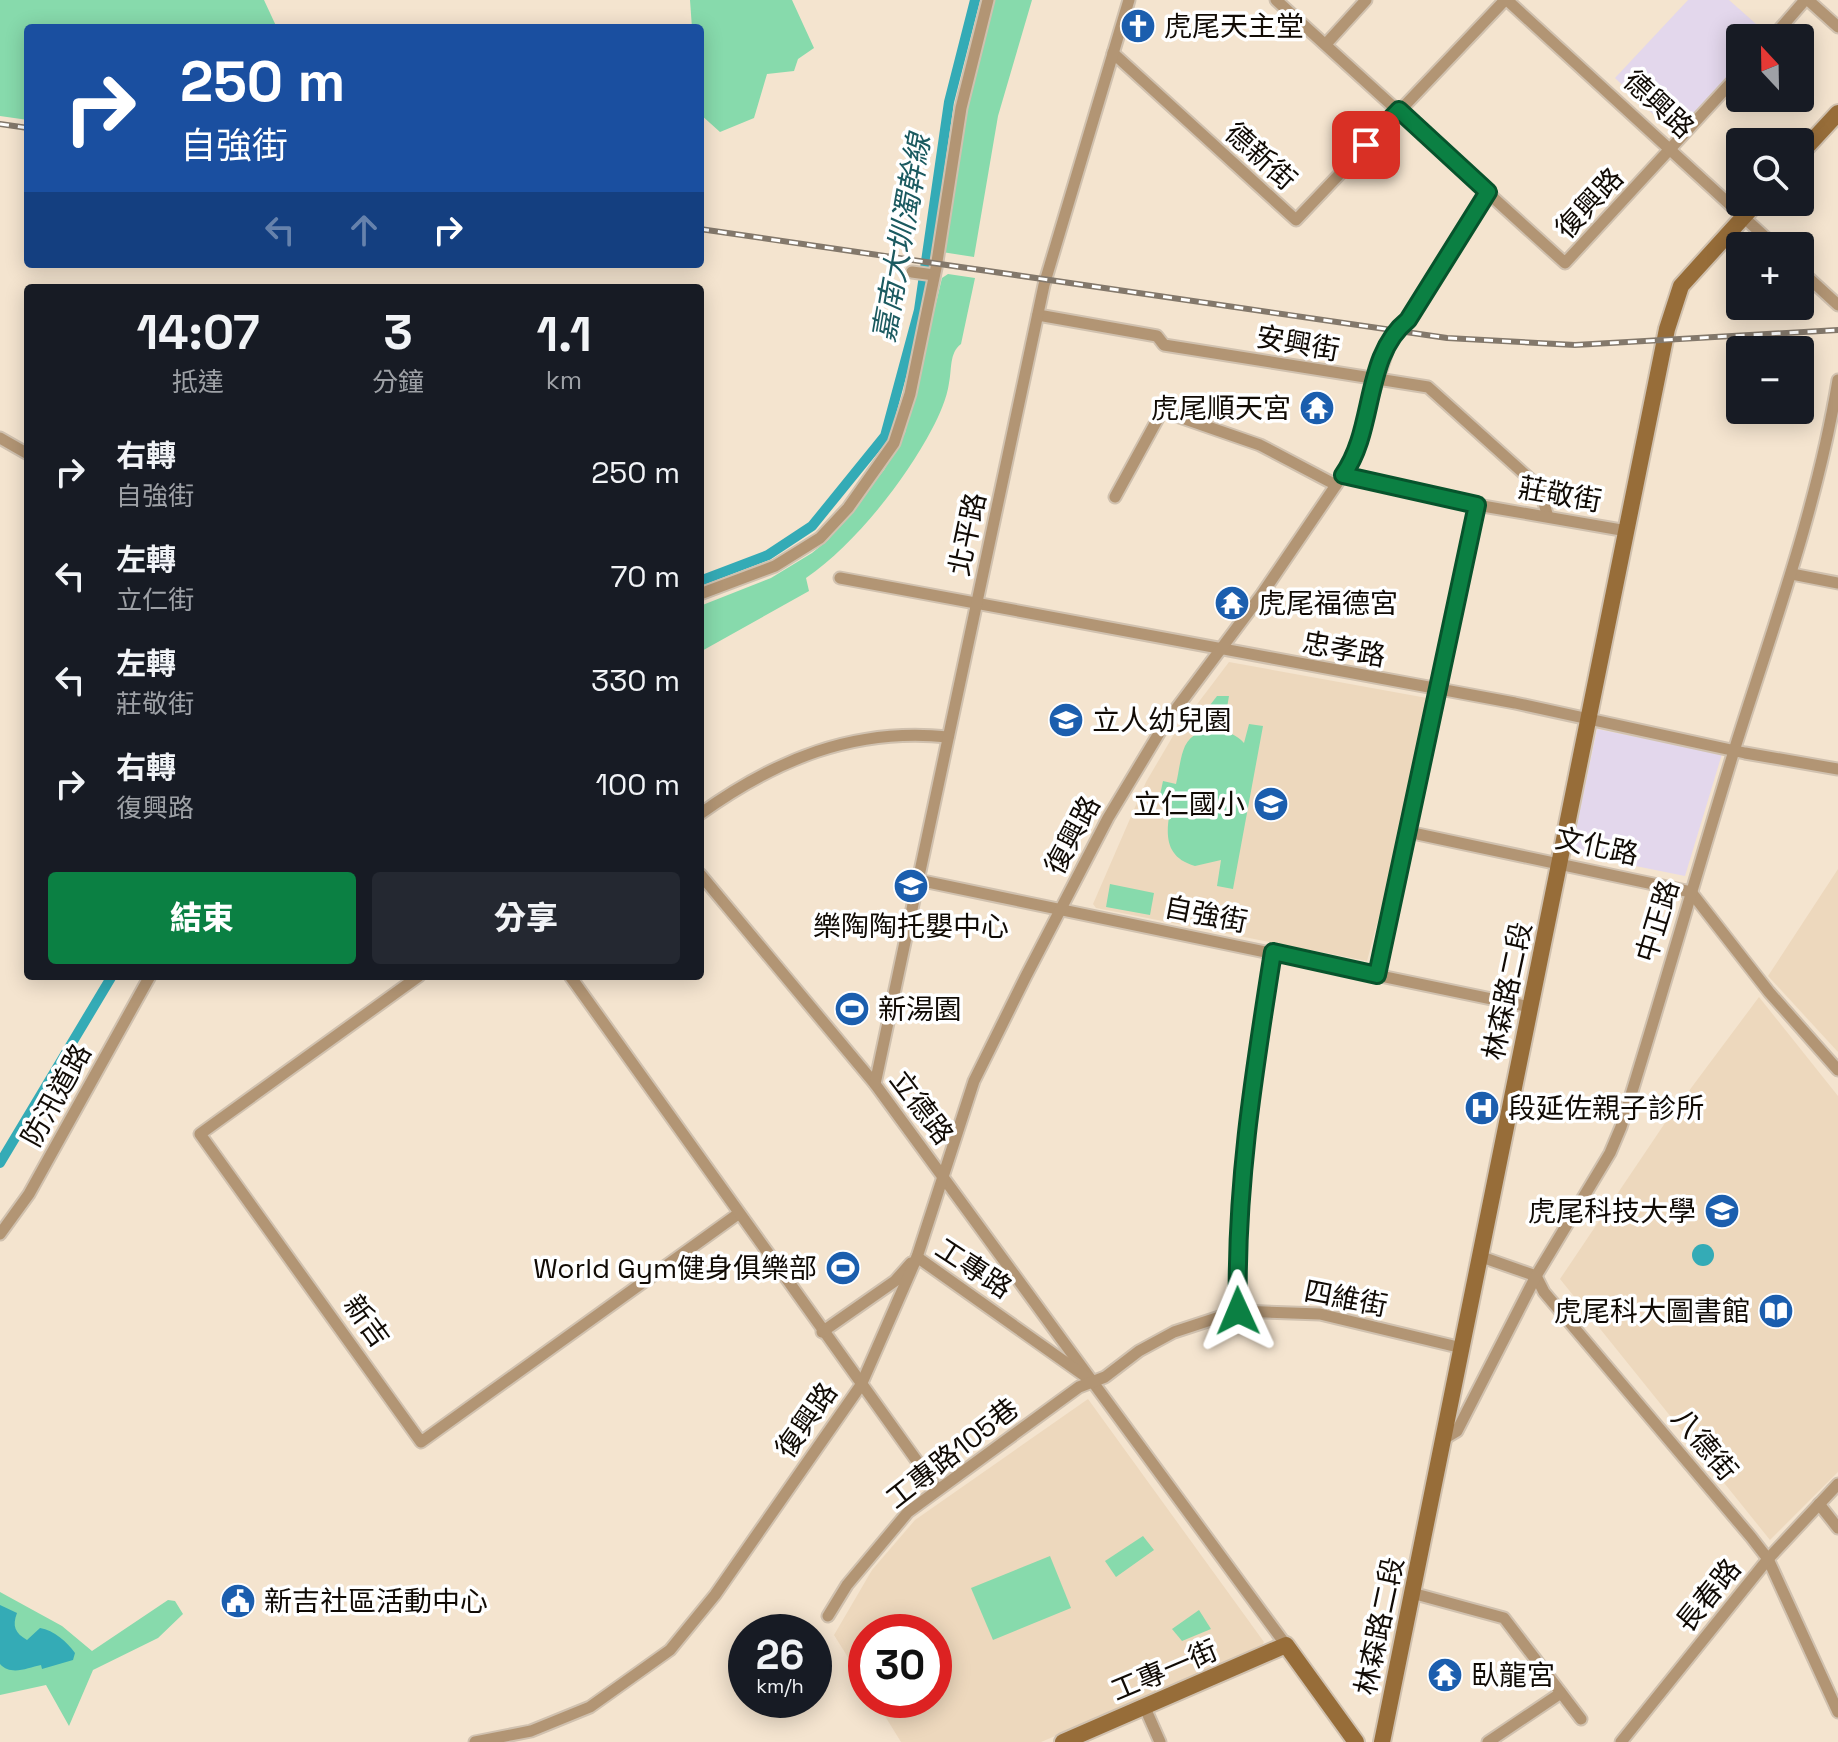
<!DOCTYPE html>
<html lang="zh-TW">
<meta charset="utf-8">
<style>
:root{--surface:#171b24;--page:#242831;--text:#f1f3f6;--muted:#9ea1a6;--accent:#0b8043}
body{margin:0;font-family:"Space Grotesk","Noto Sans TC",sans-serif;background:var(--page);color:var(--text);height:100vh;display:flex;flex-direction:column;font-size:30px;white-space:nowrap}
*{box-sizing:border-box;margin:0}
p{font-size:26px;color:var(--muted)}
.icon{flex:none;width:44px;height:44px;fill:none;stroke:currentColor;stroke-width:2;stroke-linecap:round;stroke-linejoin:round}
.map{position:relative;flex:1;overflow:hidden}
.panel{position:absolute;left:24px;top:284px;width:680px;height:696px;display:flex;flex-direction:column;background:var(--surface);border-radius:8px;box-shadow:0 4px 20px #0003}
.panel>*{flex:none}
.guide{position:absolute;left:24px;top:24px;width:680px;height:244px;border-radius:8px;box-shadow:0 4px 20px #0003;background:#1a4fa0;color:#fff;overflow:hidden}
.needle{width:52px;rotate:338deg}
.fabs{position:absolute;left:1726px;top:24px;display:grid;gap:16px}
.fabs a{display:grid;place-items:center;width:88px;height:88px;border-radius:8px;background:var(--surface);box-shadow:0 4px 20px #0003;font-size:40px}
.speed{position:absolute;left:728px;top:1614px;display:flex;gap:16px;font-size:40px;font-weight:700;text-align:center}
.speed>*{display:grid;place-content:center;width:104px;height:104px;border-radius:50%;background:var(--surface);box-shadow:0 4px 20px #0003;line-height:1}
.speed small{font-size:20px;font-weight:400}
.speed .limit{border:12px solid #d22;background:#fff;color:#111}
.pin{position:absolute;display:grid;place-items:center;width:68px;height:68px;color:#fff;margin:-34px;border-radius:16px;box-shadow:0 4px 12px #0006}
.me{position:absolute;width:88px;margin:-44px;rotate:359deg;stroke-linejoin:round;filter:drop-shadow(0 0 6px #0008)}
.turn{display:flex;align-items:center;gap:28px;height:168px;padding:0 24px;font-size:36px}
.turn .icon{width:104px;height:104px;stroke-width:2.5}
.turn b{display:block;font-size:56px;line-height:68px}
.lanes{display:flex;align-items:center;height:76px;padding:0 24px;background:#0003;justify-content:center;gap:40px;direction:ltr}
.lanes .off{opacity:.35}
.eta{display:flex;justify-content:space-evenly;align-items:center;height:136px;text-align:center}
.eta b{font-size:48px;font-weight:800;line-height:56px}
.cta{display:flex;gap:16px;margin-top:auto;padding:16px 24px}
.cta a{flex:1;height:92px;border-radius:8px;background:var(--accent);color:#fff;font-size:32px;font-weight:800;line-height:92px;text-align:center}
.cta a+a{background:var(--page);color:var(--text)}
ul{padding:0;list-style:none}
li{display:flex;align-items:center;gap:24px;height:104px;padding:0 24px}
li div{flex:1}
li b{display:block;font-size:30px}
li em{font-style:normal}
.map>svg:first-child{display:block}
.commercial{fill:#e3d7ec}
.built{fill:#edd8bd}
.green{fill:#87daac}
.water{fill:#34abb6}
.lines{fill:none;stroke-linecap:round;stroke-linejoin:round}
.canal{stroke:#34abb6;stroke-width:10}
.street-casing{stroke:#d0c1af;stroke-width:15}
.secondary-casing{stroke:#d0c1af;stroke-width:20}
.street{stroke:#b29574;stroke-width:11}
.secondary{stroke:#976d39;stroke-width:16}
.rail-casing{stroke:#83786b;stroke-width:6}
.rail{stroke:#fff;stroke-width:3;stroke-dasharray:9;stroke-linecap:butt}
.route-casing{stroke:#07532c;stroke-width:20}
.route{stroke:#0b8043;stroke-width:14}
.labels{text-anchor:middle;stroke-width:7;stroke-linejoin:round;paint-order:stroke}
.poi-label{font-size:28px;fill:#110b05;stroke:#fff;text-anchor:start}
.street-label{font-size:28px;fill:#110b05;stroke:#fff}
.water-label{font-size:30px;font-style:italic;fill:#1b5a60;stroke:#fff}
</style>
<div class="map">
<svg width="1838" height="1742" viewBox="0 0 1838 1742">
<rect width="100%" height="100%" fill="#f4e4cf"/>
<g class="commercial">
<polygon points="1688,0 1729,0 1764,31 1759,38 1740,38 1740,61 1676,136 1615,78"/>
<polygon points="1597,729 1722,754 1685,876 1571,853"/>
</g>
<g class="built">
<polygon points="1229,662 1427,698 1398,846 1367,961 1096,908 1093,904 1146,782 1173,736"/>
<polygon points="1838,869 1838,1052 1768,976"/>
<polygon points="1759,997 1838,1096 1838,1472 1770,1540 1560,1279 1665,1123"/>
<polygon points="1088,1399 1264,1642 1260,1650 1041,1742 901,1742 875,1700 934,1700 934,1632 866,1632 866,1686 834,1635 872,1570 915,1520"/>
</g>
<g class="green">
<polygon points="0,0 264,0 277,28 28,28 28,120 0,116"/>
<polygon points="690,0 792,0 814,48 798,59 794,71 767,74 754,118 720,132 700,114 700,28 692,28"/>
<polygon points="995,0 1032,0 998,116 974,257 942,252 966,107"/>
<path d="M948,274l27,4 -14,66c-12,9 -9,26 -12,39 -2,15 -10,33 -17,46 -28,53 -78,116 -126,149l3,13 -109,61v-46l71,-28 41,-25 16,-13 56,-70 21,-37 37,-155z"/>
<polygon points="1217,696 1229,696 1224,725 1207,722 1204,713"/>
<path d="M1249,724l14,2 -30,163 -16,-3 4,-26 -26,6c-36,-10 -28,-41 -22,-69l-2,3 -11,-5 3,-14 13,3c3,-12 4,-27 9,-38 12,-23 45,-19 59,-3z"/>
<polygon points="1110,884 1154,893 1150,915 1106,907"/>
<polygon points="1143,1536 1154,1550 1116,1577 1105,1561"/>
<polygon points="1050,1556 1071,1608 993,1640 971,1588"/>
<polygon points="0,1592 62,1626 92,1651 168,1600 175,1601 183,1614 158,1638 93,1670 69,1726 46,1685 0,1695"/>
<polygon points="1199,1610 1211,1629 1182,1641 1172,1629"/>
</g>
<g class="water">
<circle cx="1703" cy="1255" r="11"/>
<path d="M0,1605l17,8c-5,13 -2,20 10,27l13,-12c14,2 27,14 35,25l-2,7 -31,9 -1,-4c-14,3 -30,11 -41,-1z"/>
</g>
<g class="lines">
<g class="canal">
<polyline points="700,581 768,555 812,526 885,436 919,310 949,102 975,0"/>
<polyline points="0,1163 112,976"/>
</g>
<defs>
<g id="street">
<polyline points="1276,0 1565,263 1740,73"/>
<polyline points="1507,0 1775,246"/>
<polyline points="1808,0 1838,27"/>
<polyline points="1772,38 1805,0"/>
<polyline points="1326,44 1366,0"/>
<polyline points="1113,53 1296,220 1505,0"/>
<polyline points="1800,270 1838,305"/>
<polyline points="912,272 934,275"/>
<polyline points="1038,315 1157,336 1164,345 1428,387 1540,488 1547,514"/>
<polyline points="0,438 28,454"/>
<polyline points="1343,475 1477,505 1627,531"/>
<polyline points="1115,497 1162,411 1260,445 1336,485"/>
<polyline points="1792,574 1838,583"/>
<polyline points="840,578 1515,703 1745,753 1838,769"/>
<polyline points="700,594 775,566 820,538 848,508 894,443 910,394 936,268 961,108 988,0"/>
<path d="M700,814c75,-54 154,-87 248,-77"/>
<polyline points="1408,832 1691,892 1769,992 1838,1070"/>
<polyline points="700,874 875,1084 1092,1381"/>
<polyline points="918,880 1530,1007"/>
<polyline points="1377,975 1477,505"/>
<polyline points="419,976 200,1134 421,1442 738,1214"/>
<polyline points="570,976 937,1489"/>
<polyline points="875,1084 1044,285 1129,0"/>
<polyline points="0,1234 29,1194 150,976"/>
<polyline points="1479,1256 1536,1276 1544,1292 1751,1537 1768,1559 1838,1712"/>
<polyline points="917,1257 1092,1381 1286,1645"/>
<path d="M1238,1311c-2,-122 16,-239 35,-359"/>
<polyline points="822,1332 895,1281 911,1263"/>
<path d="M1442,1440l15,-9 79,-155 74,-123 11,-26c39,-124 74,-249 112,-373 39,-124 84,-246 105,-374"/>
<polyline points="1819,1504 1838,1528"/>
<polyline points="1412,1593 1504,1618 1581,1719"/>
<polyline points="828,1616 847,1585 908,1512 1079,1387 1105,1377 1139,1351 1174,1332 1238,1311 1320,1314 1462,1348"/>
<polyline points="1145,1708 1160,1742"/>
<polyline points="475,1742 531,1731 590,1707 670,1650 715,1595 861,1385 917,1257 974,1081 1026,976 1108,818 1164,725 1262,594 1351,463 1393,333 1408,320 1488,192"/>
<polyline points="1488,1742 1561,1693"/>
<polyline points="1621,1742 1768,1559 1838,1484"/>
</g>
<g id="secondary">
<polyline points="1800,154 1838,113"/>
<polyline points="1063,1742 1286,1645 1356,1742"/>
<polyline points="1382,1742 1667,329 1681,286 1757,202"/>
</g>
</defs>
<use href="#street" class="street-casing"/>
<use href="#secondary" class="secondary-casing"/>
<use href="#street" class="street"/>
<use href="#secondary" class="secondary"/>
<defs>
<g id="rail">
<polyline points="0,124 28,128"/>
<polyline points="700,229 1447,338 1575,345 1838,330"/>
</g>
</defs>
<use href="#rail" class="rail-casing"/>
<use href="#rail" class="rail"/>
</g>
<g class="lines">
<defs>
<path id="route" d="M1238,1311c-3,-122 16,-239 35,-359l104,23 100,-470 -134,-30c33,-46 20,-119 65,-155l80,-128 -89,-82 -33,35"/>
</defs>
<use href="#route" class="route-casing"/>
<use href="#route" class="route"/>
</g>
<defs>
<symbol id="church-disc" viewBox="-11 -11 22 22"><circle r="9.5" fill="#1b5eae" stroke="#fff"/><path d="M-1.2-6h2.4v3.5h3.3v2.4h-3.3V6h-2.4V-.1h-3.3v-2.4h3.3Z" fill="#fff"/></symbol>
<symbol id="temple-disc" viewBox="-11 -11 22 22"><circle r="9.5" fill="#1b5eae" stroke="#fff"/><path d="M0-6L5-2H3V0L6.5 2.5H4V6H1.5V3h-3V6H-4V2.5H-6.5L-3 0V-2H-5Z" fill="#fff"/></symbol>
<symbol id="school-disc" viewBox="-11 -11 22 22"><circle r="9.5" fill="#1b5eae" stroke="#fff"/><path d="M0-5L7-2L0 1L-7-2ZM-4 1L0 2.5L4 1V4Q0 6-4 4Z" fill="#fff"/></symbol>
<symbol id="stadium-disc" viewBox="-11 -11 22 22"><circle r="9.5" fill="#1b5eae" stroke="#fff"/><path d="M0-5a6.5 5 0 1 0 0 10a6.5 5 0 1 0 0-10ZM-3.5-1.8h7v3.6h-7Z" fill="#fff"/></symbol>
<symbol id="hospital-disc" viewBox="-11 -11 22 22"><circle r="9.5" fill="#1b5eae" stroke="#fff"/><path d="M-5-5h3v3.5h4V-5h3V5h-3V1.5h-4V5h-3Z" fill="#fff"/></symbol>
<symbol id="university-disc" viewBox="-11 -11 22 22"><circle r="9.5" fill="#1b5eae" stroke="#fff"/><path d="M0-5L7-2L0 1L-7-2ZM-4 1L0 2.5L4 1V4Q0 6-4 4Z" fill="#fff"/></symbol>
<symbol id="library-disc" viewBox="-11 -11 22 22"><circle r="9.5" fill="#1b5eae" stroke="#fff"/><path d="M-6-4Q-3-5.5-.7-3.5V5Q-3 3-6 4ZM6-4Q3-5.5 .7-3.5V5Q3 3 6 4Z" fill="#fff"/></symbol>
<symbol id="civic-disc" viewBox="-11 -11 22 22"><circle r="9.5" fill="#1b5eae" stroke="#fff"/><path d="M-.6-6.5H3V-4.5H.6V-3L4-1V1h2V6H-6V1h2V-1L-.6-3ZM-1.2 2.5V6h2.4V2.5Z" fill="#fff"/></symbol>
</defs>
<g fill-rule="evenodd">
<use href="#church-disc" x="1118" y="6" width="40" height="40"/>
<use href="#temple-disc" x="1297" y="388" width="40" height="40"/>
<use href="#temple-disc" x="1212" y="583" width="40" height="40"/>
<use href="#school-disc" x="1046" y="700" width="40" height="40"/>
<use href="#school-disc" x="1251" y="784" width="40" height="40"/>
<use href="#school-disc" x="891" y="866" width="40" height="40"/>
<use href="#stadium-disc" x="832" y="989" width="40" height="40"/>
<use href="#hospital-disc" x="1462" y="1088" width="40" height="40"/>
<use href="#university-disc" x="1702" y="1191" width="40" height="40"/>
<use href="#stadium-disc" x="823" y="1248" width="40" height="40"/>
<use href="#library-disc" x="1756" y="1291" width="40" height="40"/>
<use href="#civic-disc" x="218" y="1581" width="40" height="40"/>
<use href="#temple-disc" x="1425" y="1655" width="40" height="40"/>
</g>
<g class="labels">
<g class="poi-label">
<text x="1164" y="36">虎尾天主堂</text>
<text x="1291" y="418" text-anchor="end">虎尾順天宮</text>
<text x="1258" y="613">虎尾福德宮</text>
<text x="1092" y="730">立人幼兒園</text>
<text x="1245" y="814" text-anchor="end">立仁國小</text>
<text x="911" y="936" text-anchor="middle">樂陶陶托嬰中心</text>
<text x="878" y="1019">新湯園</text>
<text x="1508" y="1118">段延佐親子診所</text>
<text x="1696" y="1221" text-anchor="end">虎尾科技大學</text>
<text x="817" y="1278" text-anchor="end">World Gym健身俱樂部</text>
<text x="1750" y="1321" text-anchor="end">虎尾科大圖書館</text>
<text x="264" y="1611">新吉社區活動中心</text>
<text x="1471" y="1685">臥龍宮</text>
</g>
<g class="street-label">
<text transform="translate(1659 104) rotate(43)" y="10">德興路</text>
<text transform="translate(1261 156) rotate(42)" y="10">德新街</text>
<text transform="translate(1589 203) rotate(-47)" y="10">復興路</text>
<text transform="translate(1298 343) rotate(10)" y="10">安興街</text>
<text transform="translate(1560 494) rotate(10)" y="10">莊敬街</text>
<text transform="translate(967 534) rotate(-78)" y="10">北平路</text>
<text transform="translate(1344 649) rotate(10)" y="10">忠孝路</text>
<text transform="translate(1072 835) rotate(-62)" y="10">復興路</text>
<text transform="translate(1597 846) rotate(12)" y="10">文化路</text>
<text transform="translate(1206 914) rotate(11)" y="10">自強街</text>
<text transform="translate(1657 921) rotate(-73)" y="10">中正路</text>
<text transform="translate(1507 991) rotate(-78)" y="10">林森路二段</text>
<text transform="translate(56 1095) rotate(-61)" y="10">防汛道路</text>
<text transform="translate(922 1107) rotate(53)" y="10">立德路</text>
<text transform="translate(974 1268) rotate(33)" y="10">工專路</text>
<text transform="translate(1346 1298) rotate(11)" y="10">四維街</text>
<text transform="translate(367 1321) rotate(54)" y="10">新吉</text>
<text transform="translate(806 1420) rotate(-55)" y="10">復興路</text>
<text transform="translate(1705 1444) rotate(50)" y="10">八德街</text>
<text transform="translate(952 1453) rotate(-38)" y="10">工專路105巷</text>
<text transform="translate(1708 1595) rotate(-51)" y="10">長春路</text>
<text transform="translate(1379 1626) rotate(-78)" y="10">林森路二段</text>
<text transform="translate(1164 1670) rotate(-23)" y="10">工專一街</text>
</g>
<g class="water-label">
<text transform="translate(902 238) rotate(-80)" y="10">嘉南大圳濁幹線</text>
</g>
</g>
</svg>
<div class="fabs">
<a><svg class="needle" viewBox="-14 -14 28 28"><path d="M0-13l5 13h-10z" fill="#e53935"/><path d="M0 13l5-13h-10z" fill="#9ea1a6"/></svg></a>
<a><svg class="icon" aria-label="search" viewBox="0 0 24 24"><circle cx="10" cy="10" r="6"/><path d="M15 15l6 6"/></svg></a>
<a>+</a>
<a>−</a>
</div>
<div class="speed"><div>26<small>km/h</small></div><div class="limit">30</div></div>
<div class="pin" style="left:1366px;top:145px;background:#d93025"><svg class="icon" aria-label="arrive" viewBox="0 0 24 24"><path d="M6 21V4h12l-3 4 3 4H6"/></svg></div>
<svg class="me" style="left:1238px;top:1311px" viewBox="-20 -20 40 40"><path d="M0-17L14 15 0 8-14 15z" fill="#0b8043" stroke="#fff" stroke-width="4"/></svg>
<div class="guide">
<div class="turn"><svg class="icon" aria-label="right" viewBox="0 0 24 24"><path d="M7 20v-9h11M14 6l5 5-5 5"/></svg><div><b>250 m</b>自強街</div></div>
<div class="lanes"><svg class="icon off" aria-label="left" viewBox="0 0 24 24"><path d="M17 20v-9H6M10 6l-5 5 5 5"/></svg><svg class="icon off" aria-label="ahead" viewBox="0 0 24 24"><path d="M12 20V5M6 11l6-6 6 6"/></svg><svg class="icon" aria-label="right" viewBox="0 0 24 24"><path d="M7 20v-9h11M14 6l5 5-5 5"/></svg></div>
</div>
<section class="panel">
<div class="eta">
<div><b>14:07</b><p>抵達</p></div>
<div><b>3</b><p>分鐘</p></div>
<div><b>1.1</b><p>km</p></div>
</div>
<ul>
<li><svg class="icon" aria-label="right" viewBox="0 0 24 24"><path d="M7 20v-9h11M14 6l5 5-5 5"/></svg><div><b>右轉</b><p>自強街</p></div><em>250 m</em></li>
<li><svg class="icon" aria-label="left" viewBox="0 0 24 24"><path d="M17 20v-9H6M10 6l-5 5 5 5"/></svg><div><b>左轉</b><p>立仁街</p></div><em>70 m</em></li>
<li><svg class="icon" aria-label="left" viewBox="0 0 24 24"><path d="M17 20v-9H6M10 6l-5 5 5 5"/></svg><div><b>左轉</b><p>莊敬街</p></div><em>330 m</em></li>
<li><svg class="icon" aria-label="right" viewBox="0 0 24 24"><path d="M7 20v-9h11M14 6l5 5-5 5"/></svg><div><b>右轉</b><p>復興路</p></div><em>100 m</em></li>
</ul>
<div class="cta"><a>結束</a><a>分享</a></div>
</section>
</div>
